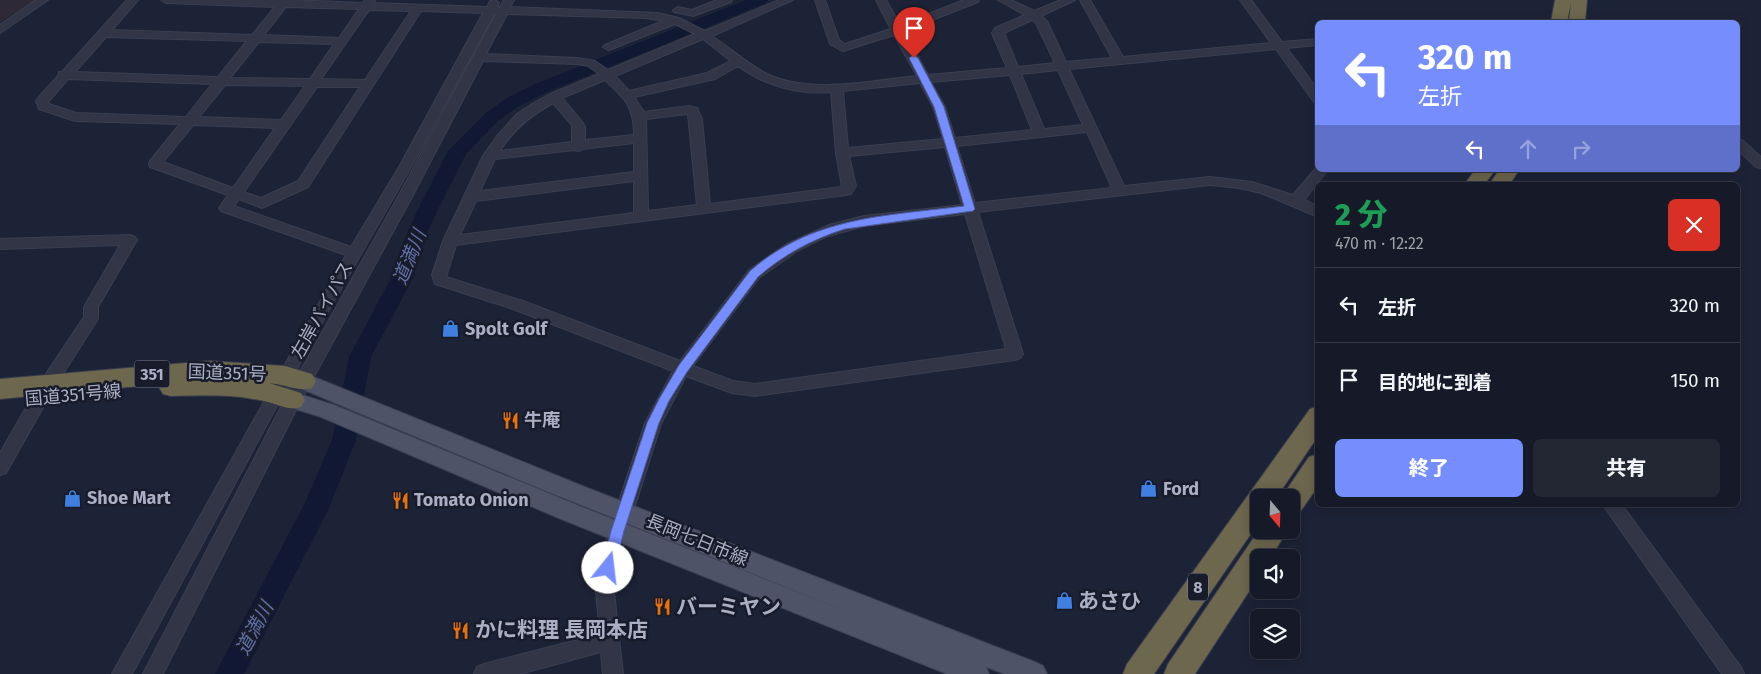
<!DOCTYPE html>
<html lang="ja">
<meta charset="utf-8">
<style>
:root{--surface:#161a28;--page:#232734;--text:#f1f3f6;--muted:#9ea1a8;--line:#353845;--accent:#768dfd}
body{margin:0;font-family:"Fira Sans","Noto Sans JP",sans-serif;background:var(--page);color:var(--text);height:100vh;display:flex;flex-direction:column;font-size:19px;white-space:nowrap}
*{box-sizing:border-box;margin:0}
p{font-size:16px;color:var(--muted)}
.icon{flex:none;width:28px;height:28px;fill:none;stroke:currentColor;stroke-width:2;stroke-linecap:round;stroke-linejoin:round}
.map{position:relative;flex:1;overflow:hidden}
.drawer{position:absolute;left:1315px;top:182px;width:425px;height:325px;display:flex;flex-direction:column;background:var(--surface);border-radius:8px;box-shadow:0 2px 12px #0003,0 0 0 1px var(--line)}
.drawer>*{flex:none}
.guide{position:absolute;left:1315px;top:20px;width:425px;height:152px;border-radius:8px;box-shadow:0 2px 12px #0003,0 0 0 1px var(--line);background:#768dfd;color:#fff;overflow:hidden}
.needle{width:32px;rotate:161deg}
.controls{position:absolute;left:1250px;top:489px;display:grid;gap:10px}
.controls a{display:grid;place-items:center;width:50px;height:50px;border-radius:8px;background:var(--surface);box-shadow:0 2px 12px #0003,0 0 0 1px var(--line);font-size:25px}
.pin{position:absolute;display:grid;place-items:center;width:42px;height:42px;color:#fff;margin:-51px -21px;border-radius:50% 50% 50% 0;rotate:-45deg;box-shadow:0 0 5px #0007}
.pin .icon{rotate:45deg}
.me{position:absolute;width:55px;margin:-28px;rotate:16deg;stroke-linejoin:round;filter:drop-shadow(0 0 4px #0008)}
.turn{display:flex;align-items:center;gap:18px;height:105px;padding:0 20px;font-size:22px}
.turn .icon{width:65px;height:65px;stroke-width:2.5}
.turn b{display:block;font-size:35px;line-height:42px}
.lanes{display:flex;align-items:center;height:48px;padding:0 20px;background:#0003;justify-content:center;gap:25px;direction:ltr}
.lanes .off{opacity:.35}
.round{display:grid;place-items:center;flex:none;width:52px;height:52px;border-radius:8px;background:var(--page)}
.summary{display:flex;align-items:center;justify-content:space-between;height:85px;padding:0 20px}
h1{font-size:30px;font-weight:800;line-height:38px;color:#1e9e55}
.action{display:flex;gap:10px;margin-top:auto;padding:10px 20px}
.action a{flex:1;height:58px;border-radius:8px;background:var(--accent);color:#fff;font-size:20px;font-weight:800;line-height:58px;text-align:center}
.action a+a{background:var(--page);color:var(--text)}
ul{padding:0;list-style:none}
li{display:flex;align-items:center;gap:15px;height:75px;padding:0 20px;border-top:1px solid var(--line)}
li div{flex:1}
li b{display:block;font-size:19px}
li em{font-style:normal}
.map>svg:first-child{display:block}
.medical{fill:#2e2937}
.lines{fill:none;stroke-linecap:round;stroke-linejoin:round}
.river{fill:#111833;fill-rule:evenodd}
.minor-casing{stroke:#3a3f50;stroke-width:2}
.major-casing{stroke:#3a3f50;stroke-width:2}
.highway-casing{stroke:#393d4e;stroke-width:2}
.minor{fill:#313546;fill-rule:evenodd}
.major{fill:#4e5367;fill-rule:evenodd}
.highway{fill:#6d674d;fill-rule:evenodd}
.route{fill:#768dfd;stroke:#4d5ca4}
.labels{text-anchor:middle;stroke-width:5;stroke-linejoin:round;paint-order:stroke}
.shield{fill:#171b2a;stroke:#7e8396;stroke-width:1}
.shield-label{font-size:16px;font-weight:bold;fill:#aaafc4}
.street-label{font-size:18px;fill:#aaafc4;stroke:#171b2a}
.poi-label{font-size:18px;font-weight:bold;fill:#aaafc4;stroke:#171b2a;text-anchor:start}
.water-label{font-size:19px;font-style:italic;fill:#6170a6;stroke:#171b2a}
.near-poi-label{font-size:21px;font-weight:bold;fill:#aaafc4;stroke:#171b2a;text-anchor:start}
</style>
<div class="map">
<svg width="1761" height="674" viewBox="0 0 1761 674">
<rect width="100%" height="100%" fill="#1d2336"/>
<polygon class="medical" points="0,0 36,0 0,22"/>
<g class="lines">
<polygon class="river" points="746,0 768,0 766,3 547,92 519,106 498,121 466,154 437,211 423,243 413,278 371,357 356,440 329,508 244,674 215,674 305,503 332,440 349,357 391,278 403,243 417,211 448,151 486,113 507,98 535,84"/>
<defs>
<g id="minor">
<polygon points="36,0 48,0 0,33 0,25"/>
<path d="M127,0h11l-26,30 140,5 23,-28 -109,-4 -5,-3h130l72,3 2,-3h10l-1,3 113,4 3,-6 5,-1 4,3 -2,4h3l4,-7h10l-4,7 148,6 21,5 26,13 74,-31h14l-81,36c18,12 34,27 53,37 44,22 104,8 152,3l-23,-41 -51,16 -13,-7 -15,-44h10l14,40 6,4 46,-15 -15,-29h10l14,25 64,-25h15l-1,2 -74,29 24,44 79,-7 -15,-35 3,-5 30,-13 -27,-15h13l23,11 27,-11h14l-34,16 6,5 19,41 46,-4 -32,-58h10l33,57 148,-14 -31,-43h11l31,42 36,-3v6l-31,3 31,42v13l-4,-1 -38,-53 -207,20 55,117 86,-9 42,5 41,13 24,-28 1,3h10l-24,30 14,6v11l-57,-24 -22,-5 -29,-3 -232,27 45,142 -3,4 -5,2 -260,36 -23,-3 -46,-17 -25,48 -34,107 -14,51 10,92h-20l-2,-22 -81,22h-46l3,-7 7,-3 116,-30 -5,-52 14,-51 36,-108 28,-52 -160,-62 -78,-25 -3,-9 11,-34 40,-85 14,-20 20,-22 15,-10 18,-10 49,-20 -11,-8 -11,-2 -94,-3 -70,134 -114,209 -136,270h-20l144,-279 112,-200 97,-181h-2l-83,153 -81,141 -198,366h-20l234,-419 -125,-44 -2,-3 9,-13 -78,-28 -1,-3 1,-3 30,-37 -105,-3 -36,-12 -3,-8 2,-3 20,-22 1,-4h3zM286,7l73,2 -20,29 -75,-3zM369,10l42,1 -46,69 -44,-1zM421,11l62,2 -84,154 -48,80 -117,-41 5,-7 23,9 46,-21zM507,14l139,4 17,3 -58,24 -2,2 6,3 66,-26 20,10 -87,36 -13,-9 -18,-3 -91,-4zM1032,20l4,3 19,40 -37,4 -14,-34zM106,37l141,4 -29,36 -143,-5zM703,39l28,22 -24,12 -78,18 -14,-15zM259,42l75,2 -24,35 -80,-1zM738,66c27,20 60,29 93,26l5,61 6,34 -132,17 -8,-85 -5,-11 -8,-2 -45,6 -10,-15 81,-18zM1058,70l25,55 -39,4 -23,-55zM1010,75l22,55 -77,8 -10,-31 -14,-25zM68,79l144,5 -26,33 -110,-4 -27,-9 -1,-2zM605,80c20,18 29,27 29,55l-49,5v-13l-2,-4 -21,-25zM920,83l13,24 10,32 -95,9 -5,-57zM225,85l80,1 -24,34 -82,-3zM317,87h43l-62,94 -37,17 -17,-6zM553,103l19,22v17l-72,9c13,-22 31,-36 53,-48zM688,114l9,91 -49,6 -2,-92zM193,125l82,3 -42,60 -70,-26zM1087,132l25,56 -137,15 -18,-57zM634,143v29l-154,19 15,-32 79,-9 4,1 5,-2zM945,147l17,58 -98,11 -35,9 -42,19 -38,26 -69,91 -157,-60 -77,-24 10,-32 390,-50 5,-1 5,-8 -7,-30zM634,181v32l-174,22 16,-34zM965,214l41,135 -251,35 -22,-3 -40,-15 66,-88 38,-27 28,-14 39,-11z"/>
<polygon points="717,0 732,0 731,2 693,16 674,12 673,10 678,7 692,10"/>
<polygon points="1738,139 1742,140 1761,157 1761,168 1756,167 1738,150"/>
<polygon points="130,235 135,237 137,240 98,307 98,318 96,322 54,388 48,390 42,388 40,384 42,380 84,317 84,307 120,245 0,249 0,239"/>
<polygon points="41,391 47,392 49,397 6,473 0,475 0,453 35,392"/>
<polygon points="1603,505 1622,505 1741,667 1744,674 1722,674"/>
</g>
<polygon id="major" points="304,373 585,487 1035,662 1043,666 1047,674 1005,674 986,667 989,674 947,674 561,519 321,417 286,406 283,400 286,394 293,392 334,405 577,505 856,615 536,487 297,387 294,381 297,375"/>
<g id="highway">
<polygon points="1555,0 1587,0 1585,22 1569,22 1571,2 1567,22 1551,22"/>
<polygon points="1475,170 1495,170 1484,185 1464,185"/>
<polygon points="1499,170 1519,170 1509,185 1489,185"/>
<path d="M209,361l76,5 27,8 4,7 -4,7c-12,4 -29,-4 -43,-5l32,10 4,7 -4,7c-11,4 -21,-2 -33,-5 -32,-8 -65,-7 -97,-6l-8,-2 -4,-7 2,-3 -161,15v-20z"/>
<polygon points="1318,406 1318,436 1276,498 1259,498 1259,522 1154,674 1123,674 1127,664 1310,409"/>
<polygon points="1318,454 1318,486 1300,512 1291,515 1291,498 1281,498 1309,457"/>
<polygon points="1259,530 1287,530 1271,558 1259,558 1259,576 1195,674 1164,674 1168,664"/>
</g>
</defs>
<use href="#minor" class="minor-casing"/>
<use href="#major" class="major-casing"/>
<use href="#highway" class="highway-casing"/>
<use href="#minor" class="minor"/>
<use href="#major" class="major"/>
<use href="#highway" class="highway"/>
</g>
<path class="route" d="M914,55l4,3 26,49 31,102 -2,2 -128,18c-32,10 -62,26 -87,48l-71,95 -18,29 -10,22 -35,108 -9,37 -2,4 -5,2 -5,-2 -2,-4 10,-37 36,-108 12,-24 20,-34 71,-94c63,-55 136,-55 214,-65l-30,-99 -25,-49z"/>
<defs>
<symbol id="shop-bare" viewBox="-9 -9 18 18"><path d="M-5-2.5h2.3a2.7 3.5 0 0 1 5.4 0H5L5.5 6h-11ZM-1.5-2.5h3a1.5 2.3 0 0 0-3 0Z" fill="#3f7fe0" stroke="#171b2a" stroke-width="2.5" paint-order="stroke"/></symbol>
<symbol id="restaurant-bare" viewBox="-9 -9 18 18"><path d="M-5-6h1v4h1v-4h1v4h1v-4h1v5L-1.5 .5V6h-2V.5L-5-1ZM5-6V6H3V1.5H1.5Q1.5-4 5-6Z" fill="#e8710a" stroke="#171b2a" stroke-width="2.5" paint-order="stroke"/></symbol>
</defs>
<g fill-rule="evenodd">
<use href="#shop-bare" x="438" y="316" width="25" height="25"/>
<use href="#restaurant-bare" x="498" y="408" width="25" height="25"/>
<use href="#shop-bare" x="1136" y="476" width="25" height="25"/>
<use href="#shop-bare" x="60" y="486" width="25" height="25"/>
<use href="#restaurant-bare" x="388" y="488" width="25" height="25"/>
<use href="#shop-bare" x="1052" y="588" width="25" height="25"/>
<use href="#restaurant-bare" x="650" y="594" width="25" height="25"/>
<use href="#restaurant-bare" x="448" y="618" width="25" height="25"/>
</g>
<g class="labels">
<g class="shield">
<rect x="134.5" y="360.5" width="35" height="27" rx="4"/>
<rect x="1188" y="573.5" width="20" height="27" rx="4"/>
</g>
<g class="shield-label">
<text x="152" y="380">351</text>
<text x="1198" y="593">8</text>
</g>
<g class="street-label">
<text transform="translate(322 310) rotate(-61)" y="6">左岸バイパス</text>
<text transform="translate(227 373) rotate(2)" y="6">国道351号</text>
<text transform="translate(73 395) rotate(-5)" y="6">国道351号線</text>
<text transform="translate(697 540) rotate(22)" y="6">長岡七日市線</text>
</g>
<g class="poi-label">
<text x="465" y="335">Spolt Golf</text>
<text x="524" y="426">牛庵</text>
<text x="1163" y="495">Ford</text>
<text x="87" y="504">Shoe Mart</text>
<text x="414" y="506">Tomato Onion</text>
</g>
<g class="water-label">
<text transform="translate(409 257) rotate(-68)" y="7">道満川</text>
<text transform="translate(254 628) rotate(-62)" y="7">道満川</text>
</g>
<g class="near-poi-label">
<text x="1078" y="608">あさひ</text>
<text x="676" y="614">バーミヤン</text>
<text x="475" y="637">かに料理 長岡本店</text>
</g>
</g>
</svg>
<div class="controls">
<a><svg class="needle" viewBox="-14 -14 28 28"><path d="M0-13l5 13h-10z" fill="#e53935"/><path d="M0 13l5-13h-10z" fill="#9ea1a8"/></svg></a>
<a><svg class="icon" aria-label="sound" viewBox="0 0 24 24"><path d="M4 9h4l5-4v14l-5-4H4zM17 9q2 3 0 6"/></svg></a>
<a><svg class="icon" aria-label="layers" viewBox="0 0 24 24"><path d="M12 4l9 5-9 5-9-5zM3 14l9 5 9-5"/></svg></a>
</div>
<div class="pin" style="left:914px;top:58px;background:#d93025"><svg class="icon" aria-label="arrive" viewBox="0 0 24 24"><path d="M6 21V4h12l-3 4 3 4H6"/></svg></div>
<svg class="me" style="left:608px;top:568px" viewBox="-20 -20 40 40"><circle r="19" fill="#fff"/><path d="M0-13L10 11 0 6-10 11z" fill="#768dfd"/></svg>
<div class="guide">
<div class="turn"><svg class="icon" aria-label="left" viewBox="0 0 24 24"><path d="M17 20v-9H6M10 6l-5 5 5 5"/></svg><div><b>320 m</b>左折</div></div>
<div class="lanes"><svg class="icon" aria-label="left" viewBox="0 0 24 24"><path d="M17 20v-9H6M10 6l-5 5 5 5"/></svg><svg class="icon off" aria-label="ahead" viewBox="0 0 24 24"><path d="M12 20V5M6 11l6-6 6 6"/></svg><svg class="icon off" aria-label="right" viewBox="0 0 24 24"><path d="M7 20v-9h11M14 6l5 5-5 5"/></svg></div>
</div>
<section class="drawer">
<div class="summary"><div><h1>2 分</h1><p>470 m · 12:22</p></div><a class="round" style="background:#d93025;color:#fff"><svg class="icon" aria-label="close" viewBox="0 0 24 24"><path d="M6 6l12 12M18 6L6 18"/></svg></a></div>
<ul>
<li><svg class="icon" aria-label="left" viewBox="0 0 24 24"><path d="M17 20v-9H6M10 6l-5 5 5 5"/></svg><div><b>左折</b></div><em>320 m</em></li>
<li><svg class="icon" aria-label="arrive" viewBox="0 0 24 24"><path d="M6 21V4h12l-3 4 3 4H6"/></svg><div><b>目的地に到着</b></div><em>150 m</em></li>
</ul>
<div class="action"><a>終了</a><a>共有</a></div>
</section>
</div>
